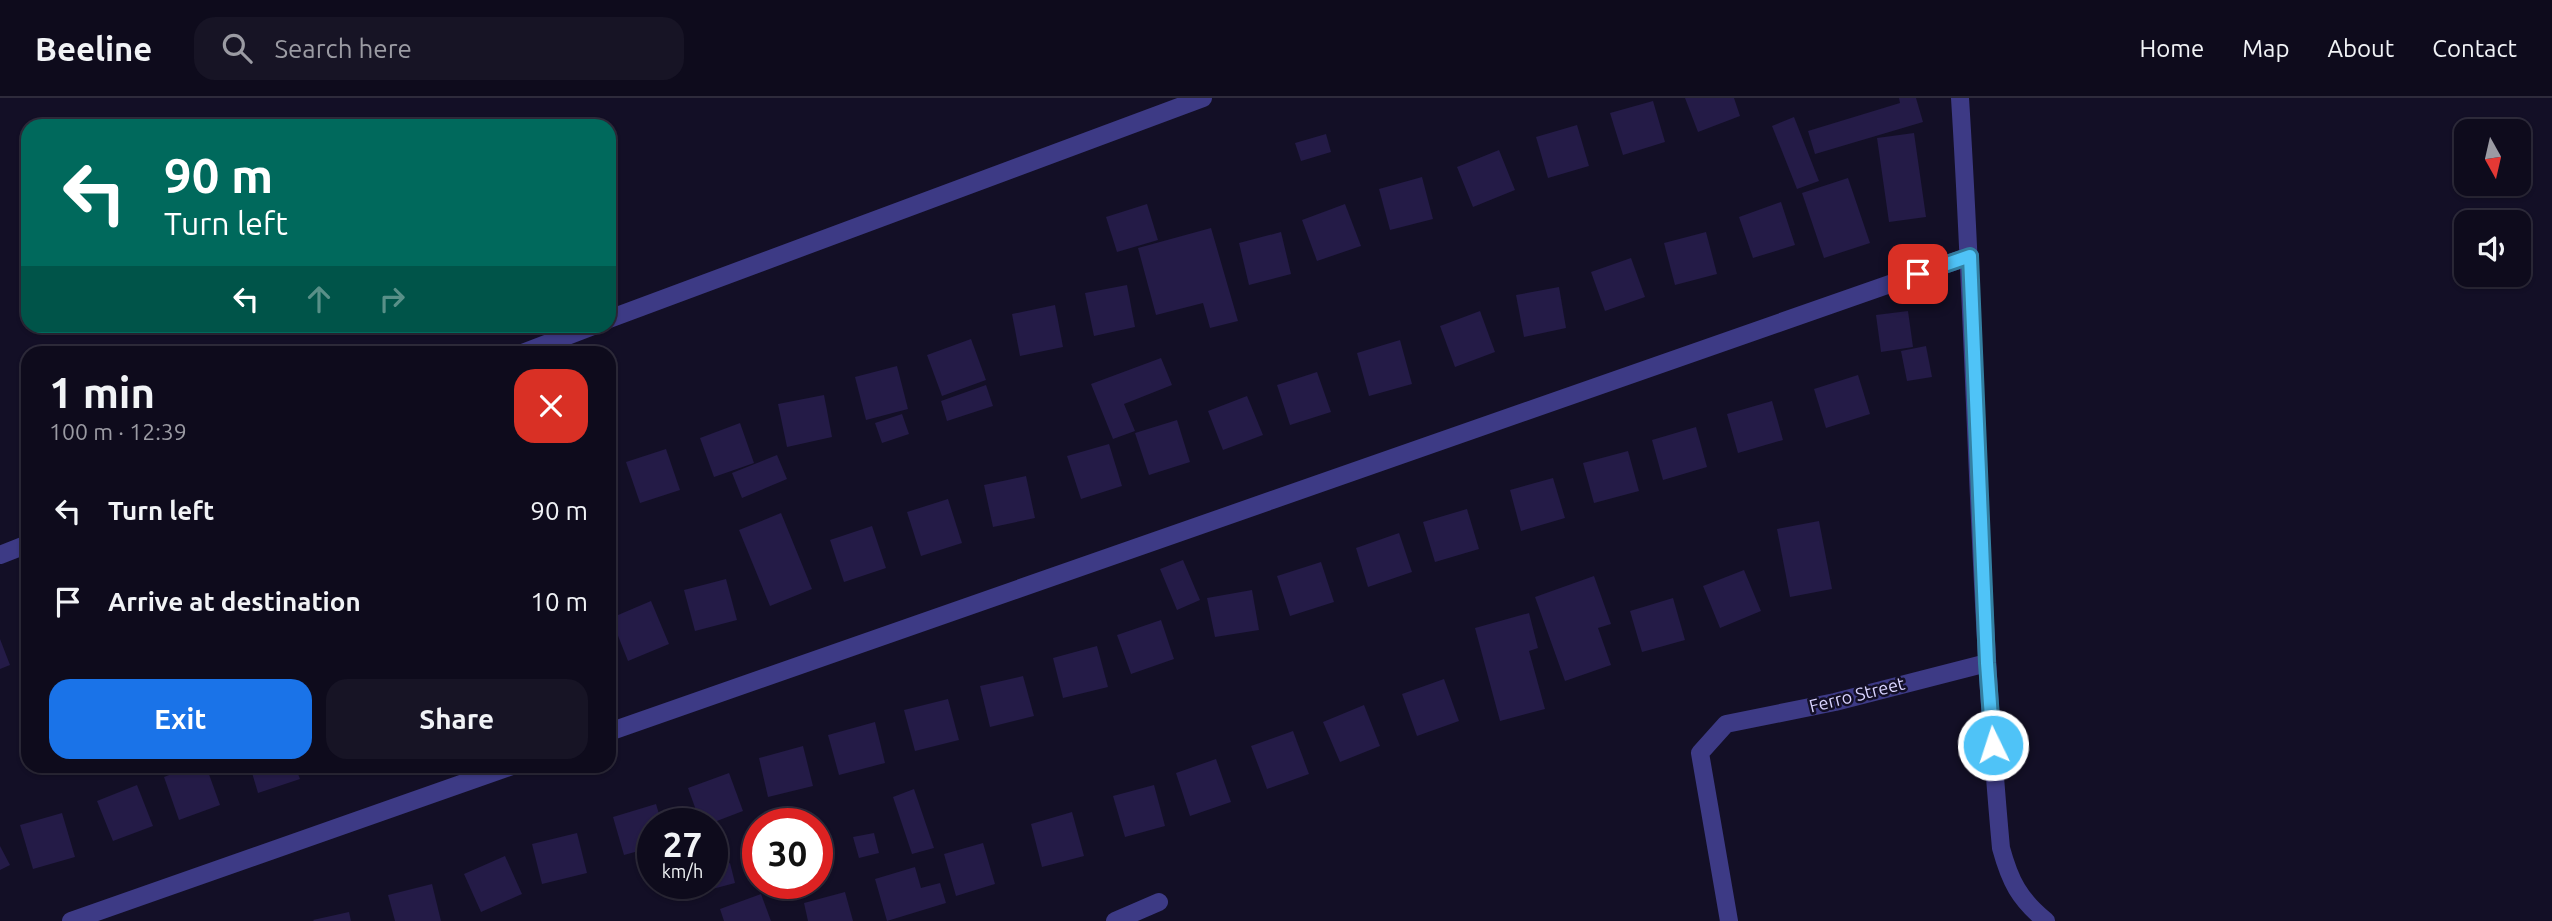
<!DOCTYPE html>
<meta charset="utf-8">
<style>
:root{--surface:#0e0b1c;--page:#171425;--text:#f1f3f6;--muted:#9b9ba3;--line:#2e2b3b;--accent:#1a73e8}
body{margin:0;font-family:Ubuntu,sans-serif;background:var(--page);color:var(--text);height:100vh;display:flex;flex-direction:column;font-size:26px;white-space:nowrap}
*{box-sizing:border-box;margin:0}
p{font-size:23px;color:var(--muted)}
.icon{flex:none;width:38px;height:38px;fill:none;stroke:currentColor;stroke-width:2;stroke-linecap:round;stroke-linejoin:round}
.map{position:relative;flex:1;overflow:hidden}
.side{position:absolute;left:21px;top:248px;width:595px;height:427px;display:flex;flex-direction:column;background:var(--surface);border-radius:21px;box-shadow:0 2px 5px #0004,0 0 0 2px var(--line)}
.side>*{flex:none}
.guide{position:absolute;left:21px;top:21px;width:595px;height:214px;border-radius:21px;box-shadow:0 2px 5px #0004,0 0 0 2px var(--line);background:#00695c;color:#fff;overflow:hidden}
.needle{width:46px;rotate:172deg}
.controls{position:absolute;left:2454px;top:21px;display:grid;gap:14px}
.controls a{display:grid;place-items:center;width:77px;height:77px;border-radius:14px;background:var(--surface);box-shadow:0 2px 5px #0004,0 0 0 2px var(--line);font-size:35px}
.speed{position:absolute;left:637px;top:710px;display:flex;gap:14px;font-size:35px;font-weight:700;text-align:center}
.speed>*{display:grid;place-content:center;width:91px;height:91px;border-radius:50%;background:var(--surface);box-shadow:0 2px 5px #0004,0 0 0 2px var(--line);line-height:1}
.speed small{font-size:18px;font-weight:400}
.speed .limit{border:10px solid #d22;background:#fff;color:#111}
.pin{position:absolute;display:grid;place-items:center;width:60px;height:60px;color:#fff;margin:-30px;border-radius:14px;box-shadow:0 4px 10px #0006}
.me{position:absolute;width:77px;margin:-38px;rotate:356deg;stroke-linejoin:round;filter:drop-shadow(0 0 5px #0008)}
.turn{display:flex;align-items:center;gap:24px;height:147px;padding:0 28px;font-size:32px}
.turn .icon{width:91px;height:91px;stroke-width:2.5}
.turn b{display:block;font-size:49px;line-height:60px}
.lanes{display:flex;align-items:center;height:66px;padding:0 28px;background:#0003;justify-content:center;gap:35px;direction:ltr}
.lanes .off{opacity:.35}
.round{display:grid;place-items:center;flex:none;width:74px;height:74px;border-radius:21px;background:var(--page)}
.headline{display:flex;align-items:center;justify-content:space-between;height:119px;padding:0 28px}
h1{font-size:42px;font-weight:600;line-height:52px}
.primary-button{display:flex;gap:14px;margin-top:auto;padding:14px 28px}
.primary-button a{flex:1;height:80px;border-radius:21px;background:var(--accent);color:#fff;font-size:28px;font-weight:600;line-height:80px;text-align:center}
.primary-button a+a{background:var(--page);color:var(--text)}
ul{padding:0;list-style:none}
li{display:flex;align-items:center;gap:21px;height:91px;padding:0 28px}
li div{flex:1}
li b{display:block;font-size:26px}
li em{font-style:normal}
header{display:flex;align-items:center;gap:42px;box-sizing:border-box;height:98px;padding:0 35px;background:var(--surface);border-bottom:2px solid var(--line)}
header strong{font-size:33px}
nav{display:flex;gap:38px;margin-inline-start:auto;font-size:24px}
.search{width:490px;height:63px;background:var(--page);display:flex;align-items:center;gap:18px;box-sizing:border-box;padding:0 24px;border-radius:21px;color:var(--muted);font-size:26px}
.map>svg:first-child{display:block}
.building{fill:#241b47}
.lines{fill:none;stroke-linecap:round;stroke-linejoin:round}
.minor{stroke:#3d3a85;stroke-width:18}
.route-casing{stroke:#337fa1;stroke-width:18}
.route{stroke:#4fc3f7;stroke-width:12}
.labels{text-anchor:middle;stroke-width:5;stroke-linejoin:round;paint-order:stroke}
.street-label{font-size:18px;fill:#d9d4ff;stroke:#130f26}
</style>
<header>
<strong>Beeline</strong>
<div class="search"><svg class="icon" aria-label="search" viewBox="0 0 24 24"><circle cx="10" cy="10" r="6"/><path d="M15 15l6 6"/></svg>Search here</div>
<nav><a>Home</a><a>Map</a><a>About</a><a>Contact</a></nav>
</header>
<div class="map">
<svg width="2552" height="823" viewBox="0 0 2552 823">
<rect width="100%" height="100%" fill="#130f26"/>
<g class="building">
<polygon points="1685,0 1734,0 1740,18 1698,34"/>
<polygon points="1899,0 1916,0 1923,24 1815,56 1808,33 1900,5"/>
<polygon points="1653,3 1665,44 1623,57 1610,15"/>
<polygon points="1794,19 1819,83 1797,91 1772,28"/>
<polygon points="1577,27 1589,68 1548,80 1536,39"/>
<polygon points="1914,35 1926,119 1889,124 1877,40"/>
<polygon points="1326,36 1331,54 1301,63 1295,45"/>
<polygon points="1499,52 1515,92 1473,109 1457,69"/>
<polygon points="1422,79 1433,121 1390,132 1379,91"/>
<polygon points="1848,80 1870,145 1824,160 1802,95"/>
<polygon points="1781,104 1795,147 1753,160 1739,119"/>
<polygon points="1147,106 1158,142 1117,154 1106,119"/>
<polygon points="1345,106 1361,148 1317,163 1302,122"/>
<polygon points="1211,130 1238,223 1210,230 1203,205 1156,217 1138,150"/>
<polygon points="1281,134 1291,176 1249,187 1239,145"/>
<polygon points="1706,134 1717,176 1675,187 1664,145"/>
<polygon points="1631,160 1645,199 1605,213 1591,174"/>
<polygon points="1127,187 1135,229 1094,238 1085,195"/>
<polygon points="1559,189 1566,230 1524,239 1516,197"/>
<polygon points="1055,207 1063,249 1020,258 1012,216"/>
<polygon points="1480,213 1495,254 1455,269 1440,228"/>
<polygon points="1908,213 1913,249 1881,254 1876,217"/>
<polygon points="971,241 986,282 942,298 927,257"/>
<polygon points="1400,242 1412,286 1369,298 1357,255"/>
<polygon points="1926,248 1932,279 1907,283 1901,253"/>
<polygon points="1161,260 1172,287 1124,306 1135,333 1113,341 1091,286"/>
<polygon points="897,268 908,311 866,322 855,279"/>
<polygon points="1317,274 1331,314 1290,327 1277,287"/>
<polygon points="1858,277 1870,316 1826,330 1814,291"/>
<polygon points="986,287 993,308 947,323 941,303"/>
<polygon points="824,297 832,339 787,349 778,306"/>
<polygon points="1247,298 1263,337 1223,352 1208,313"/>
<polygon points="1772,303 1783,342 1738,355 1727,316"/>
<polygon points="902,316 909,336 882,345 875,325"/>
<polygon points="1177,322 1190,364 1149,377 1135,335"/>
<polygon points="740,325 754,365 714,379 700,340"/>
<polygon points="1696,329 1707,369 1663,382 1652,342"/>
<polygon points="1109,346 1122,388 1081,401 1067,358"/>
<polygon points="666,351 680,392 640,405 626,364"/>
<polygon points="1628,353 1639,393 1594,405 1583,365"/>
<polygon points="777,357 787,381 742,400 732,375"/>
<polygon points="1026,378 1035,420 993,429 984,387"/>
<polygon points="1553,380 1565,420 1521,433 1510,392"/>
<polygon points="948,401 962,445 921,458 907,414"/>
<polygon points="1467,411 1479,451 1435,464 1423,424"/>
<polygon points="781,415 812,491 770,508 739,432"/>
<polygon points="1819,423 1832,491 1790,499 1777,431"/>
<polygon points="872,428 886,470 844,484 830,442"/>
<polygon points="1399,435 1412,474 1368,489 1356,450"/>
<polygon points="1183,462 1200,502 1177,512 1160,471"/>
<polygon points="1321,464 1334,504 1290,518 1277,478"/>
<polygon points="1744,472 1761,513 1720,530 1703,488"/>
<polygon points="1594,478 1611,526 1598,530 1611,567 1565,583 1535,499"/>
<polygon points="726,481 737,522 695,533 684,492"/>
<polygon points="1252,492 1259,532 1215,539 1207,500"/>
<polygon points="1673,500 1685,542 1642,554 1630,513"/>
<polygon points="651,503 669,546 628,563 611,520"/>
<polygon points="1529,515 1538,550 1529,553 1545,611 1500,623 1475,530"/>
<polygon points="1161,522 1174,561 1131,576 1117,537"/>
<polygon points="0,541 10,567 0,571"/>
<polygon points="1097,548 1108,589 1063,600 1053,560"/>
<polygon points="1023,578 1034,618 990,629 980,588"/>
<polygon points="1444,581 1459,623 1417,638 1402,596"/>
<polygon points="948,601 959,642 915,653 904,612"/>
<polygon points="1364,607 1380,648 1340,664 1323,624"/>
<polygon points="875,624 885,665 839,677 828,637"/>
<polygon points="1293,633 1309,676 1267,691 1251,648"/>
<polygon points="803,648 813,688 768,699 759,660"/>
<polygon points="1216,661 1231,704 1190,718 1176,675"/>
<polygon points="192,668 206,668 220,707 179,722 164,679"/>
<polygon points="250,668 295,668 300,681 258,695"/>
<polygon points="729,675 743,713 709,726 701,726 688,690"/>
<polygon points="137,687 153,728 113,743 97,703"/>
<polygon points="1154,687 1165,728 1125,739 1113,698"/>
<polygon points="914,691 934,750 912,756 893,699"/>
<polygon points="656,706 662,726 653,726 653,749 624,757 613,719"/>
<polygon points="1072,714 1084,758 1042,769 1031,726"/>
<polygon points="62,715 75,759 33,771 20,727"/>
<polygon points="577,735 587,775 542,786 532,746"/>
<polygon points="874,735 879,755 859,760 853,739"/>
<polygon points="983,745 995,786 956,798 944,756"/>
<polygon points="0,748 10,767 0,772"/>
<polygon points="505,758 522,796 481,814 464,776"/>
<polygon points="730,765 735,785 701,794 699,786 712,786 712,770"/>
<polygon points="915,769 921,790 940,785 946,805 887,823 875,781"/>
<polygon points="432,786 441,823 395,823 388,797"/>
<polygon points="845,794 853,823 808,823 804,805"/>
<polygon points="761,796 771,823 724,823 720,811"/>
<polygon points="349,814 351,823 314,823 313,822"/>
</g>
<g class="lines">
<g class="minor">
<path d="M1960,0c16,250 18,501 41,750 9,33 18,51 45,73"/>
<polyline points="609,221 1203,0"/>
<polyline points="520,256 593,228"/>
<polyline points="0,457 28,446"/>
<polyline points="609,634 1970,158"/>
<polyline points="71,823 512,668"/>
<polyline points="1115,823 1159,804"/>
<polyline points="1729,823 1700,655 1726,626 1835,604 1987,565"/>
</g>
</g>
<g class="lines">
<defs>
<polyline id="route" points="1918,176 1970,158 1987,565 1993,647"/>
</defs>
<use href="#route" class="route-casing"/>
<use href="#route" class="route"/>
</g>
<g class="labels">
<g class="street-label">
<text transform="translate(1857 597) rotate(-14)" y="6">Ferro Street</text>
</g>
</g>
</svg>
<div class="controls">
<a><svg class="needle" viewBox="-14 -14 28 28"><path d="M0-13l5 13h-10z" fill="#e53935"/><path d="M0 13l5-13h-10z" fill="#9b9ba3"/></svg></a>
<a><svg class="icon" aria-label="sound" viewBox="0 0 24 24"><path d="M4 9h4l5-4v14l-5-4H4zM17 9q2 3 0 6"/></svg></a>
</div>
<div class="speed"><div>27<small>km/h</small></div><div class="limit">30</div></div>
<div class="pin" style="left:1918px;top:176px;background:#d93025"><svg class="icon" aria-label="arrive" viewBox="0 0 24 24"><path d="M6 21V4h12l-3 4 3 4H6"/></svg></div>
<svg class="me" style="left:1993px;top:647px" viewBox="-20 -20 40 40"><circle r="17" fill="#4fc3f7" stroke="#fff" stroke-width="3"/><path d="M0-11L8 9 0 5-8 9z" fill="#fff"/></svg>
<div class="guide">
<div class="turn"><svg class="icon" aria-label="left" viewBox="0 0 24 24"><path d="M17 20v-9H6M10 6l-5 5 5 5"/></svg><div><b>90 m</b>Turn left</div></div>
<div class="lanes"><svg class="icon" aria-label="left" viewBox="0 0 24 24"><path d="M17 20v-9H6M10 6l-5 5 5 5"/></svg><svg class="icon off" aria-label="ahead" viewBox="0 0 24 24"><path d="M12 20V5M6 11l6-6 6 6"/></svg><svg class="icon off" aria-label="right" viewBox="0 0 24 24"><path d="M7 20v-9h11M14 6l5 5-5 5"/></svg></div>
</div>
<section class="side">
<div class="headline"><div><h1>1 min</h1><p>100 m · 12:39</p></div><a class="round" style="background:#d93025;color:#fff"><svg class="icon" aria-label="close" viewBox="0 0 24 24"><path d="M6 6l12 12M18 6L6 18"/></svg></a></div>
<ul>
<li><svg class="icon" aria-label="left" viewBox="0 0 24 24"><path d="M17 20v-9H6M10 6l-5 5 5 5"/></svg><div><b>Turn left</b></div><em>90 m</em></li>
<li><svg class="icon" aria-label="arrive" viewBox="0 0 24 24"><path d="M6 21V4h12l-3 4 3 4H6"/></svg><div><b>Arrive at destination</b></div><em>10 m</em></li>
</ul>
<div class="primary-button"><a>Exit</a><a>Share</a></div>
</section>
</div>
